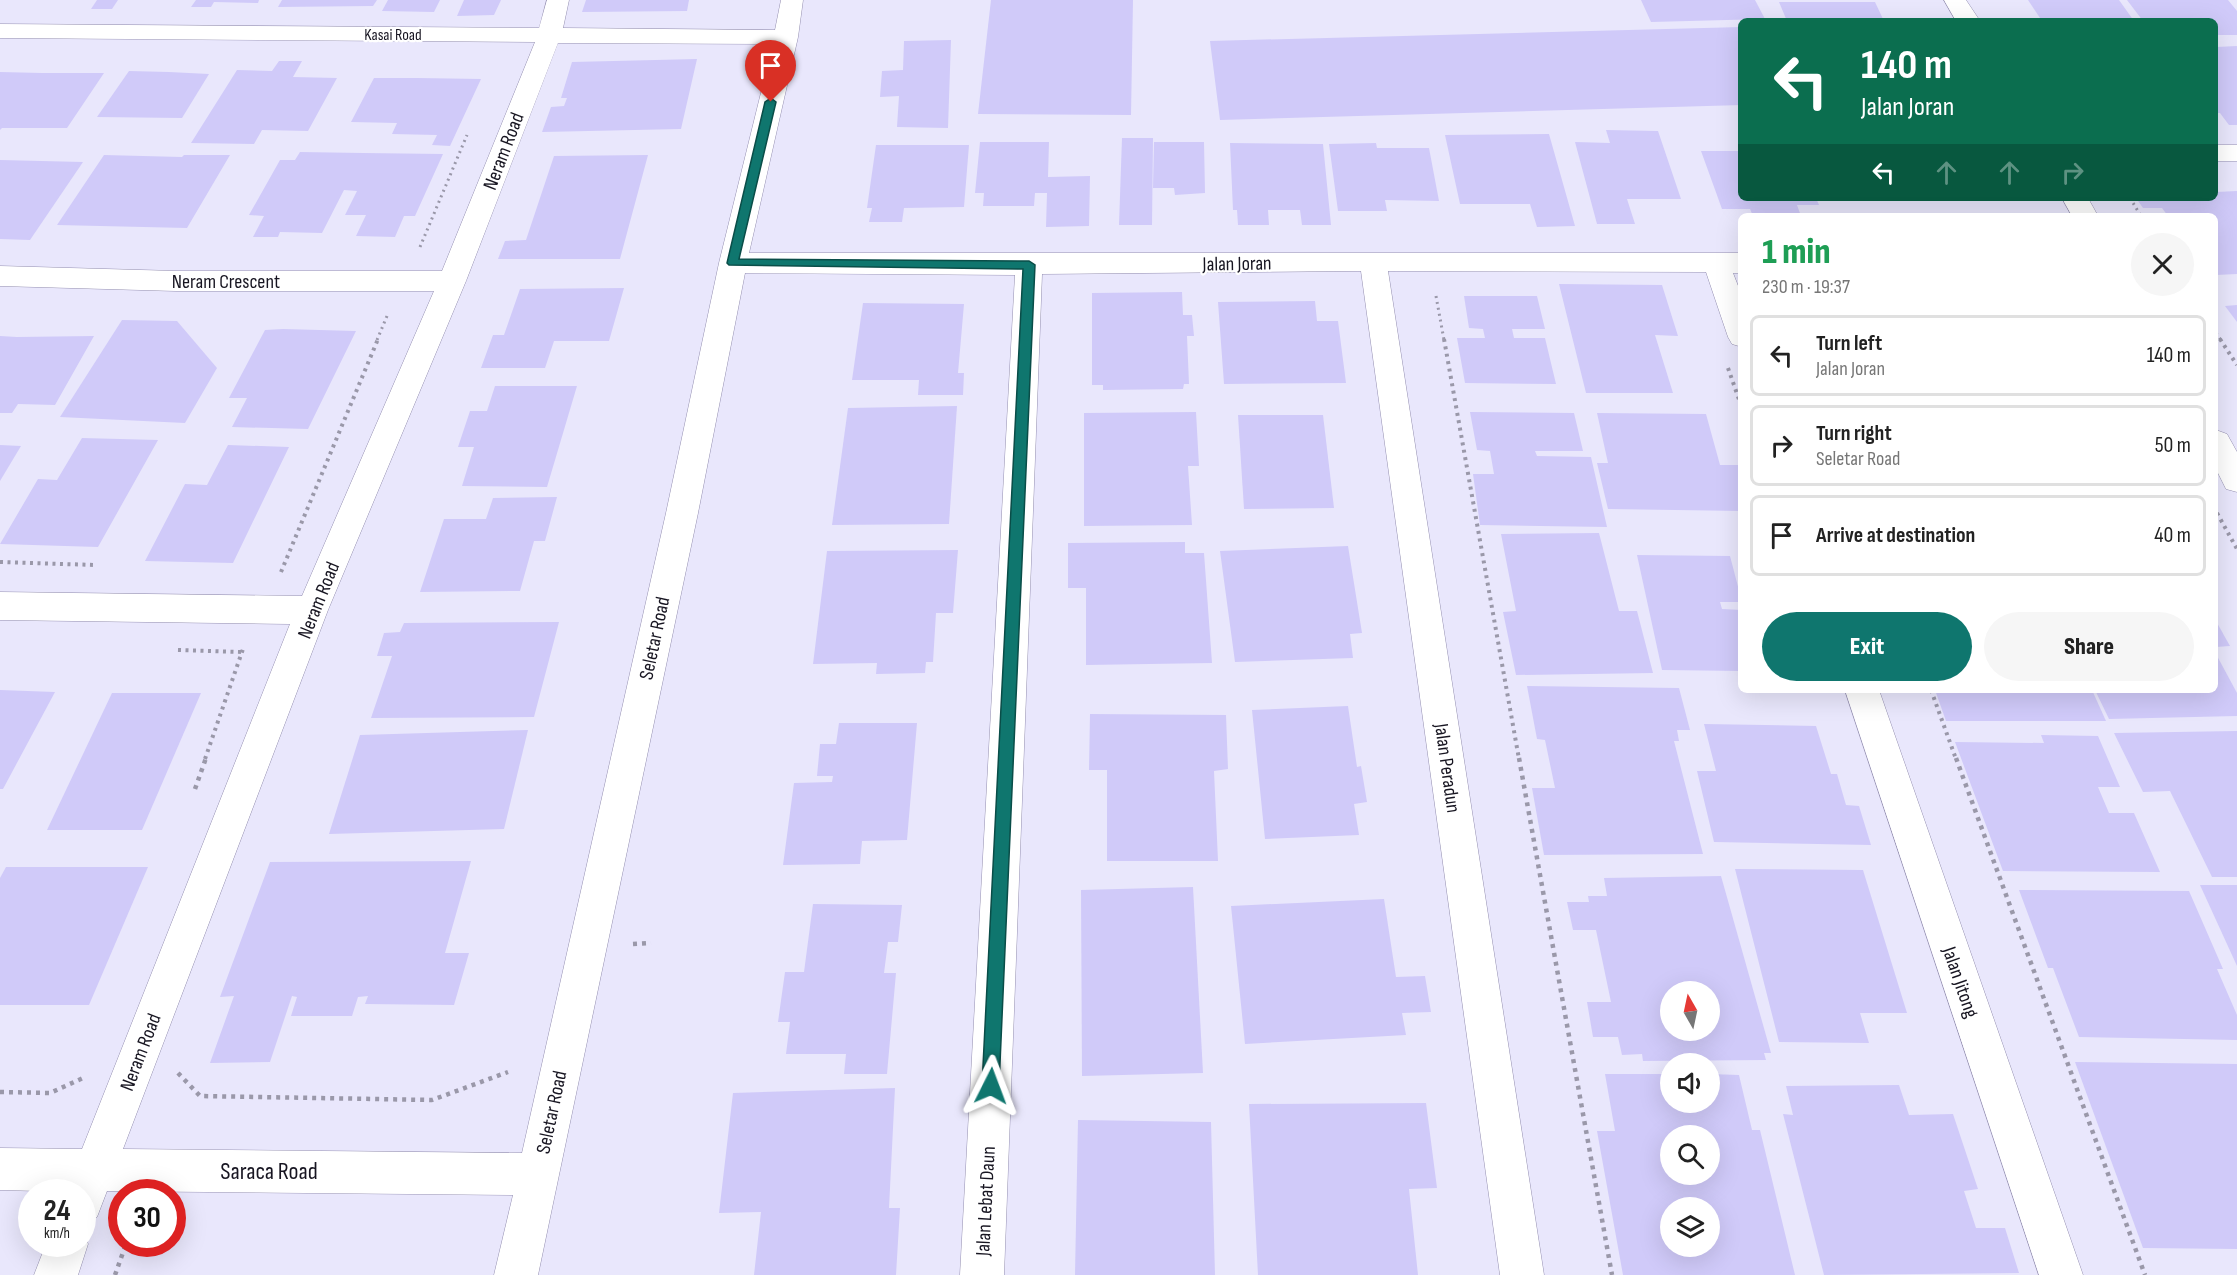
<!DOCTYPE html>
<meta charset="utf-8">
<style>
:root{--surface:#fff;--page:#f6f6f6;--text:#222;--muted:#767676;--line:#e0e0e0;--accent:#0f766e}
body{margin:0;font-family:"Sofia Sans Condensed",sans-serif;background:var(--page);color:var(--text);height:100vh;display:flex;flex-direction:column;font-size:22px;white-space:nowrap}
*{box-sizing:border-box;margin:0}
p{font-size:20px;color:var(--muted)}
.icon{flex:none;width:33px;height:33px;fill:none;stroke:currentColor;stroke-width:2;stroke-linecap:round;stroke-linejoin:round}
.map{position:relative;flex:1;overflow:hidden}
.drawer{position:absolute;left:1738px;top:213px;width:480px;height:480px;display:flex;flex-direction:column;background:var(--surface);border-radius:9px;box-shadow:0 6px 24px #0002}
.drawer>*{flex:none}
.top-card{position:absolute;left:1738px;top:18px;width:480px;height:183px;border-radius:9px;box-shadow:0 6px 24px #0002;background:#0b6e4f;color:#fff;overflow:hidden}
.needle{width:39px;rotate:351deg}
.fabs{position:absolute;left:1660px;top:981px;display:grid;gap:12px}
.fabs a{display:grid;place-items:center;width:60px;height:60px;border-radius:50%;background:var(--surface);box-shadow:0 6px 24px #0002;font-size:30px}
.speed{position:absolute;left:18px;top:1179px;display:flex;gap:12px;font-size:30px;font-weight:700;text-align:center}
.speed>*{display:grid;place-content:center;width:78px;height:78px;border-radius:50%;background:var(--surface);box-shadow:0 6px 24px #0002;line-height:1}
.speed small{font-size:15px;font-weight:400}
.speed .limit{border:9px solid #d22;background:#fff;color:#111}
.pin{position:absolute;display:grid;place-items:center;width:51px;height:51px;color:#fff;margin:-62px -26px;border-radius:50% 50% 50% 0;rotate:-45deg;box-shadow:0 0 6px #0007}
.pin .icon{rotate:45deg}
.me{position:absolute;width:66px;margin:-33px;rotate:3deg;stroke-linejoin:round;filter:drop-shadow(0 0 4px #0008)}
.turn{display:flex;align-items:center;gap:21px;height:126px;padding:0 24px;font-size:27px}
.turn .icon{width:78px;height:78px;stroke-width:2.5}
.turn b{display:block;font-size:42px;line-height:51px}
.lanes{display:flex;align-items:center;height:57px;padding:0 24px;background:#0003;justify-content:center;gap:30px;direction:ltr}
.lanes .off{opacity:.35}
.round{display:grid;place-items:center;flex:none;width:63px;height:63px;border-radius:32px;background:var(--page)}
.head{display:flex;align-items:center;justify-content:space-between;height:102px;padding:0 24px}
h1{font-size:36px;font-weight:800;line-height:45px;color:#1e9e55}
.primary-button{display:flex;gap:12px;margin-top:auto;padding:12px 24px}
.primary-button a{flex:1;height:69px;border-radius:36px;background:var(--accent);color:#fff;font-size:24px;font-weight:800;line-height:69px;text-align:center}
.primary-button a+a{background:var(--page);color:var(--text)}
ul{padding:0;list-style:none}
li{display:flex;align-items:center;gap:18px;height:81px;margin:0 12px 9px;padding:0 12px;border:3px solid var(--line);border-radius:9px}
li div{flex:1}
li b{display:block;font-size:22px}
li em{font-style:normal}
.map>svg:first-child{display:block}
.building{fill:#d0caf9;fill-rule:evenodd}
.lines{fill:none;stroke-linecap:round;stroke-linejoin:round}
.minor-casing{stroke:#948fb0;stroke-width:1}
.path-far2{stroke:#9a98a9;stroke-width:3;stroke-dasharray:2 4;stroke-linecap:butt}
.path-far1{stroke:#9a98a9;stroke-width:4;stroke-dasharray:3 4.5;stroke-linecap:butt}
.path{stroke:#9a98a9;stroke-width:4.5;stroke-dasharray:4 5;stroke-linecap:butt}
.minor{fill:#fff;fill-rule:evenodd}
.route{fill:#0f766e;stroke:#0a4d48;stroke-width:1.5}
.labels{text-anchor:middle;stroke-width:4.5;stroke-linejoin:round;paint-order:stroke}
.far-street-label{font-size:16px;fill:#171521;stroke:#fff}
.street-label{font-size:20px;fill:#171521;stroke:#fff}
.near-street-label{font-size:24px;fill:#171521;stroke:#fff}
</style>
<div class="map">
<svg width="2237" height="1275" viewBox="0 0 2237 1275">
<rect width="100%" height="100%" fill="#e9e7fc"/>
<g class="building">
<polygon points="97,0 118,0 112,9 91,9"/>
<polygon points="196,0 259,0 258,3 214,2 211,7 191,7"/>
<polygon points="282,0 377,0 373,6 278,7"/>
<polygon points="388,0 440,0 434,12 382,11"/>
<polygon points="464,0 501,0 494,15 457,16"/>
<polygon points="586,0 689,0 687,11 582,12"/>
<polygon points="991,0 1133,0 1131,115 978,114"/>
<polygon points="1641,0 1755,0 1765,19 1651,22"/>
<polygon points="2028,0 2119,0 2134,21 2042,21"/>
<polygon points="2127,0 2228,0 2237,11 2237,35 2216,35 2216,21 2143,21"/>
<polygon points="1779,2 1875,2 1883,19 1912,19 1913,21 1787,21"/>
<polygon points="1742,27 1742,105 1220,120 1210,41"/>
<polygon points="951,40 948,128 897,127 899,96 880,97 882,71 903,70 904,41"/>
<polygon points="2237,46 2237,125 2229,125 2220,113 2216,113 2216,47"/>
<polygon points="697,59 681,129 542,132 551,107 564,106 567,98 561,98 572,62"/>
<polygon points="279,61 302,61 293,77 337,78 308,131 262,130 254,144 191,143 237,70 272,71"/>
<polygon points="129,71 169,72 209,74 182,118 97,117"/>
<polygon points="0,72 42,73 104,73 67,128 2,128 0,130"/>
<polygon points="374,78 418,78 481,79 450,146 432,145 437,135 392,134 397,123 351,122"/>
<polygon points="1606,130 1658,131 1681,199 1627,199 1635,224 1597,224 1575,142 1610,143"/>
<polygon points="1549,134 1575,226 1537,227 1530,204 1460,204 1445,135"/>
<polygon points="1122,138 1153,138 1152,225 1119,225"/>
<polygon points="980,142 1049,142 1048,177 1090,176 1089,226 1046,227 1047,193 1035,193 1034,206 983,206 984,193 975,193"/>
<polygon points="1154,142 1204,142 1205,193 1175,195 1174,188 1153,188"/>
<polygon points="1230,143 1323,144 1331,225 1302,225 1300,210 1268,210 1269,225 1238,225 1237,210 1233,210"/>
<polygon points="1376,143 1377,148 1429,148 1439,201 1385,200 1387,211 1338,211 1329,144"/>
<polygon points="876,145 969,145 964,207 904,208 902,222 869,222 872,208 867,208"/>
<polygon points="1701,151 1742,151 1742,198 1816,198 1819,205 1797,205 1801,216 1753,216 1750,209 1722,209"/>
<polygon points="300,152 363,153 443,154 415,216 404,216 395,237 356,236 366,215 345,215 357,191 344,190 322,233 280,232 278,237 253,237 264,216 249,215 280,160 295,160"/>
<polygon points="104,155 182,157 184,155 230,155 187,228 57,225"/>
<polygon points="648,155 620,259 498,259 505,241 526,240 554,156"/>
<polygon points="0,160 83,162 30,240 0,239"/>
<polygon points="2237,191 2237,274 2216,275 2216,216 2168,216 2162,208 2143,208 2136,198 2216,198 2216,192"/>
<polygon points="1837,198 1944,198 1946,200 1837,200"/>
<polygon points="1559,284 1662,285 1678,336 1655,335 1673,393 1586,393"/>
<polygon points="624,288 609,341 554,341 545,368 481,368 493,335 504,335 520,289"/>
<polygon points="1182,292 1183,315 1192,315 1194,336 1187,336 1189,384 1184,384 1183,389 1103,390 1103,385 1092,385 1092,293"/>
<polygon points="1464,296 1537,296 1545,329 1512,329 1514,338 1545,338 1556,384 1465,383 1457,338 1485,338 1483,329 1469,328"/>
<polygon points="1315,301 1317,321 1338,321 1346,383 1224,384 1218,302"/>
<polygon points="863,303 964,304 958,373 964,373 963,395 918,395 919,380 852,380"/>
<polygon points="2237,305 2237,322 2225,306"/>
<polygon points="122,320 177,321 217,368 185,423 60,417"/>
<polygon points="283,329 356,331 308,429 232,427 247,398 229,398 265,330"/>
<polygon points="0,336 17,337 94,336 55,405 18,404 12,413 0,413"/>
<polygon points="495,386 577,386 547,487 462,486 474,447 458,447 470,411 487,411"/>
<polygon points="957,406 949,524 832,525 848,408"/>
<polygon points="1196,412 1199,466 1188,466 1192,525 1084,526 1084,413"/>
<polygon points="1470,412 1574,413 1583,451 1535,451 1537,456 1591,457 1607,527 1480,525 1473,474 1494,474 1490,451 1477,450"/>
<polygon points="1597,413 1706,414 1720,465 1742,465 1742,511 1608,509 1597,463 1608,463"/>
<polygon points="1238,415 1323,415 1334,508 1244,509"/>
<polygon points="82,438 158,440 98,547 0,544 38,479 57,480"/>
<polygon points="0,445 21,446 0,481"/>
<polygon points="228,445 289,447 233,563 145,561 185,484 207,485"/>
<polygon points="557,497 545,541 534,541 520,591 420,592 444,519 486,519 493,498"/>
<polygon points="1599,533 1619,611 1637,611 1653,673 1516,675 1503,612 1516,611 1501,534"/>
<polygon points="1185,542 1185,553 1204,553 1212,663 1086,665 1086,588 1068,588 1068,543"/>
<polygon points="1348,546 1362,633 1350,634 1353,658 1235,662 1220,551"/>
<polygon points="958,550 953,613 936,613 933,662 926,662 925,673 876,674 877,663 813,664 827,551"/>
<polygon points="1637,555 1730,556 1742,602 1720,602 1722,609 1742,610 1742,671 1662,670"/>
<polygon points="2216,621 2230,646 2216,647"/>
<polygon points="559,622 534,717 371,718 392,656 377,656 384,633 400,632 404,623"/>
<polygon points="2216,654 2237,693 2237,716 2109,719 2095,690 2216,690"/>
<polygon points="1527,686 1679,688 1690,730 1677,730 1679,741 1674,741 1703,854 1544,855 1532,788 1555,788 1545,740 1537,739"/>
<polygon points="0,690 55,692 3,789 0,789"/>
<polygon points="1935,690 2092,690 2106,721 1946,721"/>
<polygon points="112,693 201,693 142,830 47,830"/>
<polygon points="1348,706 1357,767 1361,766 1367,802 1354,804 1359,835 1265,839 1252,710"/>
<polygon points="1090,714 1226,715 1228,769 1214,771 1218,861 1107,861 1107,770 1089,770"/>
<polygon points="839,723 917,723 907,840 862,841 860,864 783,865 794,783 832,782 833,776 817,776 820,744 836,744"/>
<polygon points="1704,724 1816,726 1831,774 1837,774 1846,805 1859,806 1871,845 1714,842 1697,771 1716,771"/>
<polygon points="528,730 504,829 329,834 360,735"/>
<polygon points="2237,731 2237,877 2212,877 2170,791 2143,792 2114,733"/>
<polygon points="2041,735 2098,736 2120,787 2098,787 2109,813 2134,813 2160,872 2003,871 1955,742 2044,743"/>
<polygon points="471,861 445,953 469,953 454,1005 365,1004 368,996 358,997 352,1016 291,1016 297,997 292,996 270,1062 210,1063 234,996 220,997 270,862"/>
<polygon points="6,867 148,867 89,1005 0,1005 0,878"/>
<polygon points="1735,869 1863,870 1907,1013 1860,1013 1869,1043 1779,1042"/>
<path d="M1721,876l50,177h-7l2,7 -123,1 -1,-7 -20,1 -4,-18h-25l-6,-35h24l-15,-72h-23l-6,-28h22l-1,-6h19l-3,-18zM1671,992h39v38h-39z"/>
<polygon points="2200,885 2237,885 2237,966"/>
<polygon points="1193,887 1203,1073 1082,1076 1081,890"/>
<polygon points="2019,890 2189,891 2223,969 2217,969 2237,1015 2237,1040 2079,1037 2053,968 2048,968"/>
<polygon points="1384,899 1396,977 1425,976 1431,1012 1402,1013 1406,1035 1245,1044 1231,906"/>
<polygon points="813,904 902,905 898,942 888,942 884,973 896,973 887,1074 844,1074 846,1054 786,1054 790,1022 778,1022 785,972 804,972"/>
<polygon points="2075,1062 2237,1064 2237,1249 2143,1248"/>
<path d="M1605,1074h66v28h39v-28l29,1 13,55h8l35,145h-172l-26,-144h18zM1671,1136h39v38h-39zM1671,1208h39v38h-39z"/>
<polygon points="1899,1085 1909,1115 1953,1114 1978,1189 1964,1191 1976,1228 2005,1228 2019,1273 1824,1275 1783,1114 1793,1115 1786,1086"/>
<polygon points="895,1088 889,1208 900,1208 896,1275 754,1275 761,1212 719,1213 733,1093"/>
<polygon points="1426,1103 1437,1188 1409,1189 1418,1275 1258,1275 1249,1104"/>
<polygon points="1078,1120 1211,1122 1215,1275 1075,1275"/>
</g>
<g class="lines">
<defs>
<g id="minor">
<path d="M547,0h22l-6,28 212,2 6,-30h22l-5,37 -49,216h993v20h-9l9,23v51l-10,-3 -4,-7 -22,-65 -318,-1 156,1004h-44l-139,-1004 -319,3 -38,1001h-44l55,-1000 -270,-2 -47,240 -160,762h-44l19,-80 -406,-4 -10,26 -15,6v-31l-82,-2v-42l82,1 208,-525 -290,-4v-28l302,4 132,-305h-258l-176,-5v-20l176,5h266l93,-229 -535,-4v-14l539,4zM558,43l215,1 -54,219 -53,250 -144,640 -399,-4 205,-539 138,-329z"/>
<polygon points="1944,0 1966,0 1980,21 1956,21"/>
<rect x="2216" y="145" width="21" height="16"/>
<polygon points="2062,198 2088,198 2098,216 2072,216"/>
<polygon points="2216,430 2227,434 2237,452 2237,492 2226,489 2216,469"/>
<polygon points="1845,690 1879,690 2083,1275 2039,1275"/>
<polygon points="82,1230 88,1244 78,1275 34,1275 46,1244 82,1244"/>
</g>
</defs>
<use href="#minor" class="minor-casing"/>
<g class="path-far2">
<polyline points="2130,198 2141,216"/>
<polyline points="420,247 467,135"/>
<polyline points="1436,296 1444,340"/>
<polyline points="2216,333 2221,340"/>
<polyline points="377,340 387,316"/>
</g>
<g class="path-far1">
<polyline points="1444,339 1519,759"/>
<polyline points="2220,339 2237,365"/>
<polyline points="1728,368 1742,408"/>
<polyline points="2217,513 2237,549"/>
<polyline points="0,562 95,565"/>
<polyline points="281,572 378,339"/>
<polyline points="178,650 242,652"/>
<polyline points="1931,690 1956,759"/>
<polyline points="205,759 243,649"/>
</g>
<g class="path">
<polyline points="1519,758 1612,1275"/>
<polyline points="1956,758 2145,1275"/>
<polyline points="195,789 206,758"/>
<polyline points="633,944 651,943"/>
<polyline points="178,1073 200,1096 432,1100 508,1072"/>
<polyline points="0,1092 50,1093 83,1078"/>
<polyline points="115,1275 126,1244"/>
</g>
<use href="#minor" class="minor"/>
</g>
<polygon class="route" points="771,98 776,102 739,259 1029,261 1035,265 999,1086 997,1092 991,1094 985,1092 982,1086 1023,269 729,265 727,263 765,102"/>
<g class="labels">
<g class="far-street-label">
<text x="393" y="40">Kasai Road</text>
</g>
<g class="street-label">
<text transform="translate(503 151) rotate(-69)" y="7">Neram Road</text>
<text transform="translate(1237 263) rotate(-1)" y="7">Jalan Joran</text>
<text x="226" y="288">Neram Crescent</text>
<text transform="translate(318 600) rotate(-68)" y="7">Neram Road</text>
<text transform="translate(654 638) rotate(-78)" y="7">Seletar Road</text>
<text transform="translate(1448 768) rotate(82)" y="7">Jalan Peradun</text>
<text transform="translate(1961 982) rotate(71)" y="7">Jalan Jitong</text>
<text transform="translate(140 1052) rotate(-69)" y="7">Neram Road</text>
<text transform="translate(551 1112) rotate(-78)" y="7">Seletar Road</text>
<text transform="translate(985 1201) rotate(-87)" y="7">Jalan Lebat Daun</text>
</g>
<g class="near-street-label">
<text x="269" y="1179">Saraca Road</text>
</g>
</g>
</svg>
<div class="fabs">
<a><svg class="needle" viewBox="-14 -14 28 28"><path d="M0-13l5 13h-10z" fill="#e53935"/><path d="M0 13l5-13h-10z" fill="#767676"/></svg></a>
<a><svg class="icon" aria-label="sound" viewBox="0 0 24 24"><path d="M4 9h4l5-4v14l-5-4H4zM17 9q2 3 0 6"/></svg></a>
<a><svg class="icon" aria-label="search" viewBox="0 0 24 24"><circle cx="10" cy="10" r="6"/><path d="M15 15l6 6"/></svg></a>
<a><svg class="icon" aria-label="layers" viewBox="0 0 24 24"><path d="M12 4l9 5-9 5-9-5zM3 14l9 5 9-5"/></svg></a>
</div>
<div class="speed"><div>24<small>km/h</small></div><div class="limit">30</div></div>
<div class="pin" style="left:771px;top:102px;background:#d93025"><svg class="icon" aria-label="arrive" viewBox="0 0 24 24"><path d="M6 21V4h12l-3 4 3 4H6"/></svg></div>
<svg class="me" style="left:991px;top:1086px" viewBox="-20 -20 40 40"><path d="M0-17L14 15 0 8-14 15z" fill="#0f766e" stroke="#fff" stroke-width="4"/></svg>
<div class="top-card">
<div class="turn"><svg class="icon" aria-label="left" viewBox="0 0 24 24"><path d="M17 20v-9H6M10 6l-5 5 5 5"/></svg><div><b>140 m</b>Jalan Joran</div></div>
<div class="lanes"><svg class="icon" aria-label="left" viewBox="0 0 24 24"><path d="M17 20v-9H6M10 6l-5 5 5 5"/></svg><svg class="icon off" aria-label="ahead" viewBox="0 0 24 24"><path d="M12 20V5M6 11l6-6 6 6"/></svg><svg class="icon off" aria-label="ahead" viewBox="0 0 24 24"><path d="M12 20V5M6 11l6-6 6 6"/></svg><svg class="icon off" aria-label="right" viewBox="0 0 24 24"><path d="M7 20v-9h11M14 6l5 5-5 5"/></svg></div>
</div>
<section class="drawer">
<div class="head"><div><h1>1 min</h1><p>230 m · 19:37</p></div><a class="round"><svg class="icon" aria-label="close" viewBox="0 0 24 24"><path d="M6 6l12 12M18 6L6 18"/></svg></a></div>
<ul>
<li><svg class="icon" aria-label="left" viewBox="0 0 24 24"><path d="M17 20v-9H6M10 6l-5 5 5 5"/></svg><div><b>Turn left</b><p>Jalan Joran</p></div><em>140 m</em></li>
<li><svg class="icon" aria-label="right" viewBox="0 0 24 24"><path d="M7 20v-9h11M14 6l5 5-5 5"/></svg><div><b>Turn right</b><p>Seletar Road</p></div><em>50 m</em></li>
<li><svg class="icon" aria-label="arrive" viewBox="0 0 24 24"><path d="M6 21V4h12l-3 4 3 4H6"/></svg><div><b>Arrive at destination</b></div><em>40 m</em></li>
</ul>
<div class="primary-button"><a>Exit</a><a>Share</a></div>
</section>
</div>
